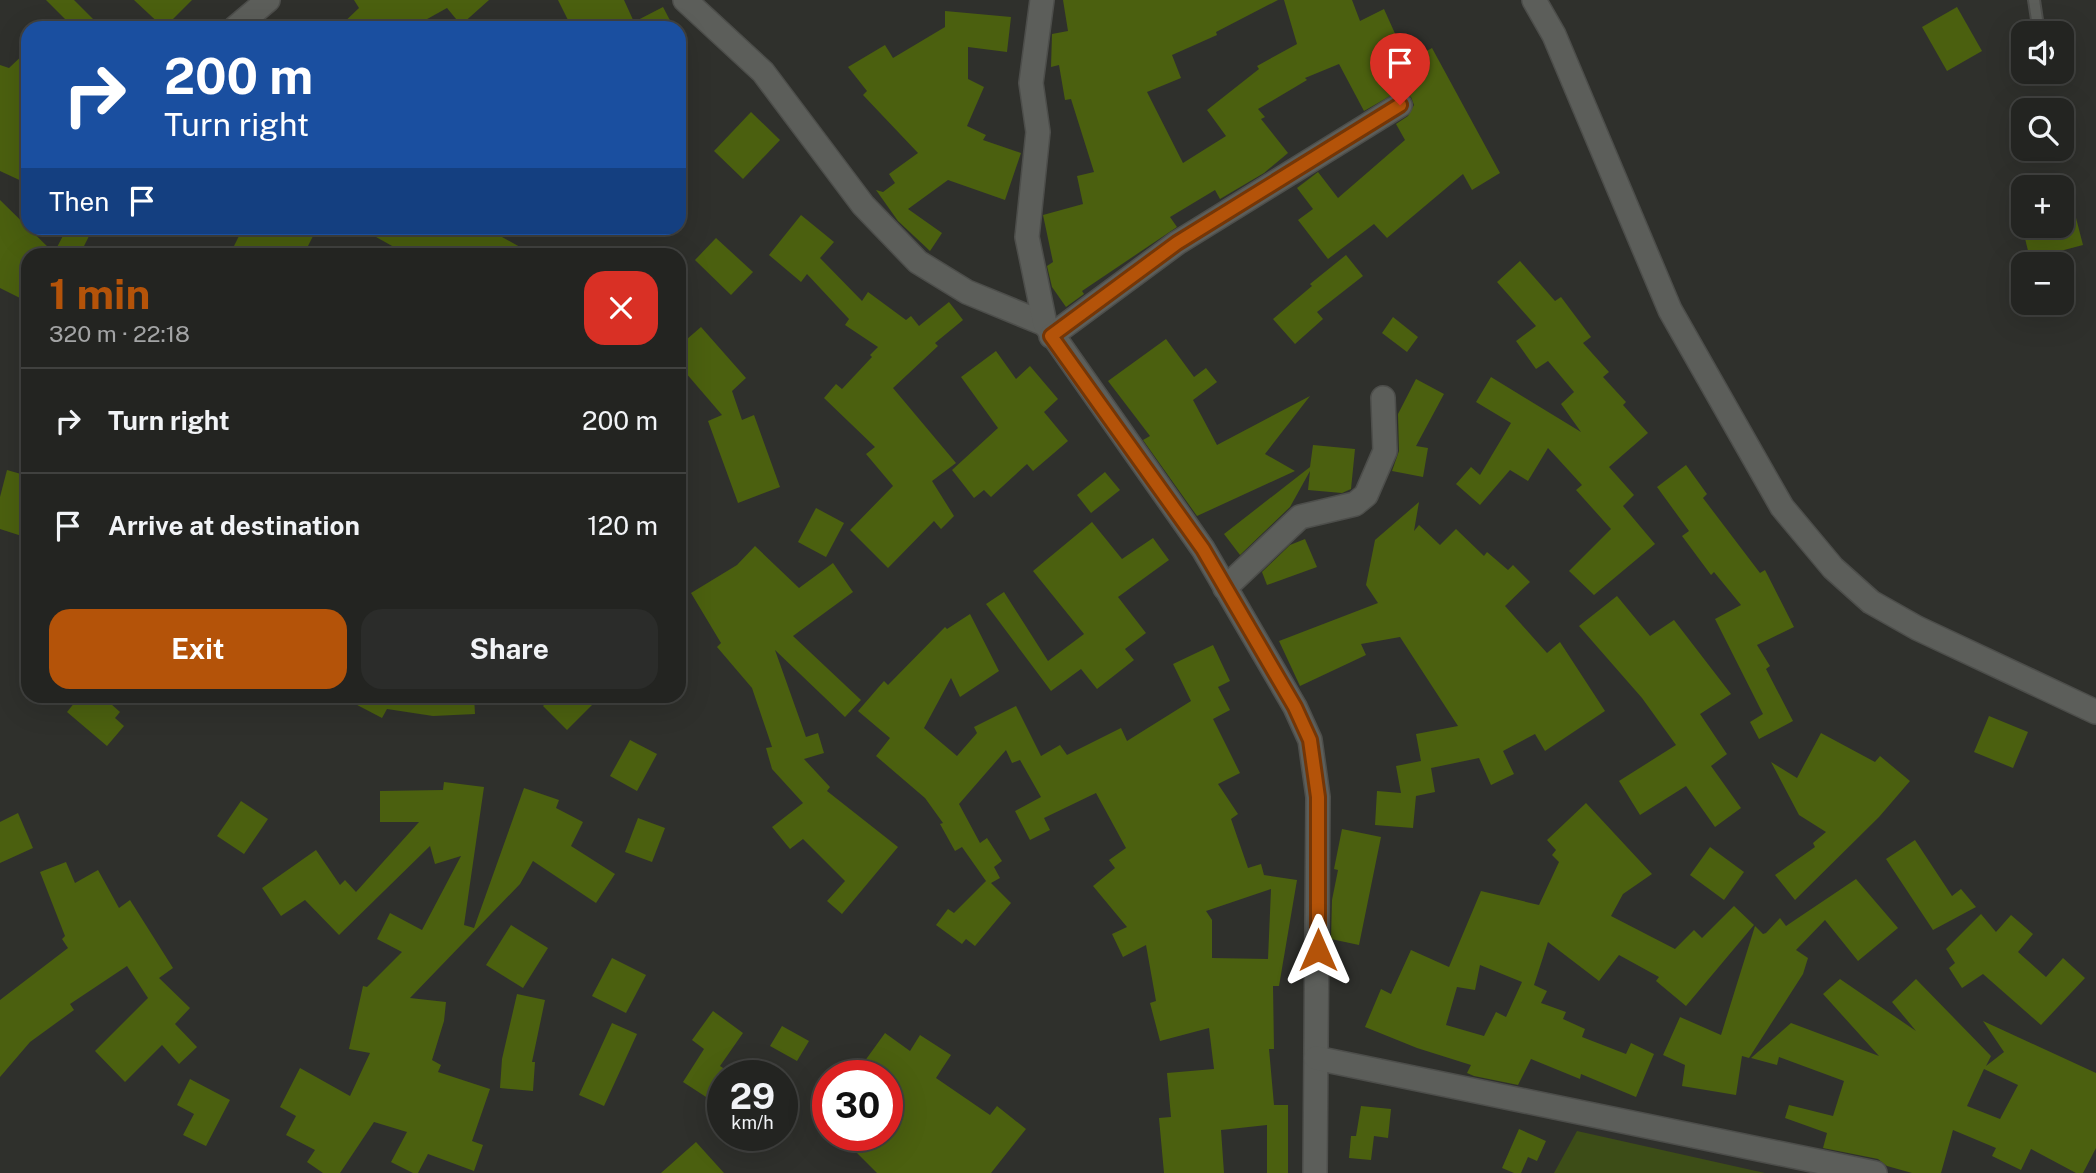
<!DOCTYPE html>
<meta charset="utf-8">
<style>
:root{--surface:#232421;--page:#2b2c2a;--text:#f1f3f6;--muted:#a3a4a5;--line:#40413f;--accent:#b45309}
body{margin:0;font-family:"Public Sans",sans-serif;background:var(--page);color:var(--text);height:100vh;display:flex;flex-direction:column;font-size:26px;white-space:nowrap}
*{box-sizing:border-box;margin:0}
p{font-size:23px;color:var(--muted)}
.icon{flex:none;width:38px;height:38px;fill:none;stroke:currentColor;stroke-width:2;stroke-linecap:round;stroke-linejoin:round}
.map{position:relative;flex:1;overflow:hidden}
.sheet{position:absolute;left:21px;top:248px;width:665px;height:455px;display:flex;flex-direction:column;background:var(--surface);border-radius:21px;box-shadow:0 7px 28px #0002,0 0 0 2px var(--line)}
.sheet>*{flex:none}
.banner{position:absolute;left:21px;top:21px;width:665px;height:214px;border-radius:21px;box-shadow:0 7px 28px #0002,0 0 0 2px var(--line);background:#1a4fa0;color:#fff;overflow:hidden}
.tools{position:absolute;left:2011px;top:21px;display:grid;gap:14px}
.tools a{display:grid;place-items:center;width:63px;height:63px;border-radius:14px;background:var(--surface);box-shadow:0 7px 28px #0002,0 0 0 2px var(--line);font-size:35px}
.speed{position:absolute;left:707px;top:1060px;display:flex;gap:14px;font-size:35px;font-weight:700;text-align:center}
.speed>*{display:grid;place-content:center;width:91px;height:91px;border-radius:50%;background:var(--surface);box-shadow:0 7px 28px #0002,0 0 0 2px var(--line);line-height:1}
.speed small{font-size:18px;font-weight:400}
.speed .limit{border:10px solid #d22;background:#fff;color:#111}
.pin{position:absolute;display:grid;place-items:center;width:60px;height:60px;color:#fff;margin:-72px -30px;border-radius:50% 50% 50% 0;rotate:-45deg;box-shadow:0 0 7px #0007}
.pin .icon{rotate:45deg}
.me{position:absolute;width:77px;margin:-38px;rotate:0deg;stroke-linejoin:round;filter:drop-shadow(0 0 5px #0008)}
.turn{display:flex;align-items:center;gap:24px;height:147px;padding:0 28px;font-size:32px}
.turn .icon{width:91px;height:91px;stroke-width:2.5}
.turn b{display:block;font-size:49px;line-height:60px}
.then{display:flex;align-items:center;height:66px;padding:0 28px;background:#0003;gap:14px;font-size:26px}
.round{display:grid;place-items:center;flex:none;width:74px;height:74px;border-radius:21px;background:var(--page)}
.overview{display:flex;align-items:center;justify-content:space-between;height:119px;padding:0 28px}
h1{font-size:42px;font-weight:700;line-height:52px;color:var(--accent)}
.action{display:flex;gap:14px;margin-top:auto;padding:14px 28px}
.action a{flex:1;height:80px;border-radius:21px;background:var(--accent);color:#fff;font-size:28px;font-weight:700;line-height:80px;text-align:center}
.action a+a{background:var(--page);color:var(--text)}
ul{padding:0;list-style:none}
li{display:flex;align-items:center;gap:21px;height:105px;padding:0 28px;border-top:2px solid var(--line)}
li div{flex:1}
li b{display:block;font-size:26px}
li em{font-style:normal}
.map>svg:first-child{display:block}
.green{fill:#3d4d17}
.building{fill:#4b600f;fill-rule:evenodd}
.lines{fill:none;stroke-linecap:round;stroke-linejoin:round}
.service-casing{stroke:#4d4e4b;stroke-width:14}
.minor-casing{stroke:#4d4e4b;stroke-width:26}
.service{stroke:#5c5e5a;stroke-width:10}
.minor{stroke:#5c5e5a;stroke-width:23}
.route-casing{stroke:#753606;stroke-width:18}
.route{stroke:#b45309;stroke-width:12}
</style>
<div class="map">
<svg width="2096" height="1173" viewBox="0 0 2096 1173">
<rect width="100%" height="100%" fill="#2f302c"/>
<polygon class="green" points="1577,1131 1765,1173 1554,1173"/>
<g class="building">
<polygon points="46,0 74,0 93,19 84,28 74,28"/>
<polygon points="134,0 192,0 164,28"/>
<polygon points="354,0 489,0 461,25 447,8 411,28 338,28 359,8"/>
<polygon points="558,0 624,0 634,22 663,7 674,28 572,28"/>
<polygon points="1063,0 1278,0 1216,32 1217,35 1172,55 1181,78 1147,92 1183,163 1226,136 1207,110 1259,69 1257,66 1297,44 1284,0 1352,0 1360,21 1384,9 1397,38 1402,35 1414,58 1432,48 1500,173 1472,190 1463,174 1387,238 1374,224 1328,259 1298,220 1313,209 1297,188 1318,172 1338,198 1405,140 1396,124 1408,116 1414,105 1411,97 1399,91 1364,111 1339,64 1305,78 1307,80 1258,109 1265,117 1261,119 1288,153 1264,173 1220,199 1215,190 1170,217 1177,227 1082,291 1084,294 1066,307 1052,287 1047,266 1053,262 1043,215 1083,204 1077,176 1094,172 1071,99 1065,100 1059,65 1051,67 1052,34 1068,31"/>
<polygon points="1957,7 1982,51 1947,71 1922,27"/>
<polygon points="945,11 1011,17 1007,52 968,47 968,79 984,87 967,126 986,135 983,140 1021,153 1005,200 948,180 908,209 942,233 930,251 898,221 876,190 883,192 895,183 889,174 918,153 863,95 867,91 848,67 885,45 893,58 945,27"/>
<polygon points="28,50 28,184 0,171 0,65 9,68"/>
<polygon points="751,112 780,140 743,179 714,151"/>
<polygon points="2068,187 2083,245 2030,259 2022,226 2062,226 2062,188"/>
<polygon points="0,200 54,253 67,228 93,228 79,256 28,256 28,302 0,288"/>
<polygon points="801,215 834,242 820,258 862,301 868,292 906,320 911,316 919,326 949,302 963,320 935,343 938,346 893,388 956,463 932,481 954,516 941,529 934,521 888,568 850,530 893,486 866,454 875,447 824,398 836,384 842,389 872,357 870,355 878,347 845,325 849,319 807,274 801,282 769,255"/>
<polygon points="243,228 317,228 303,256 229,256"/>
<polygon points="360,228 510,228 502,237 536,256 410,256"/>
<polygon points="716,238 753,272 731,295 695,260"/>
<polygon points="1346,255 1363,276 1317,312 1323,319 1295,344 1273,319 1312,286 1310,284"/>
<polygon points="1520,261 1555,301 1561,297 1591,337 1583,343 1609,372 1603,377 1626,402 1623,405 1648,433 1609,467 1634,495 1623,506 1655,544 1594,595 1569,571 1611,529 1576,490 1582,485 1548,448 1528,481 1510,470 1480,505 1456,484 1471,467 1480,475 1511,423 1476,402 1491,377 1581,432 1561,404 1574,392 1548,361 1536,369 1516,341 1536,326 1497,282"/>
<polygon points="1393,317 1418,337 1407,352 1382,333"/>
<polygon points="701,327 746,378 732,391 742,420 754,415 780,487 738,503 708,421 722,415 679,365 679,346"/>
<polygon points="1166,339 1194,377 1206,368 1217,382 1193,400 1217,445 1310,396 1265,454 1295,471 1197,516 1143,440 1150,436 1108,381"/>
<polygon points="996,351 1016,379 1030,366 1058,399 1044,412 1068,441 1033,471 1027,464 991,497 984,490 974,498 952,470 998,428 961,377"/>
<polygon points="1416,379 1444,394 1416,446 1428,448 1423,477 1392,471 1399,451 1398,414"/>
<polygon points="1313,445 1355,449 1351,489 1342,493 1308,490 1310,471 1290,507 1240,555 1224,534 1310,467"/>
<polygon points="1686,465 1707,494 1703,498 1760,573 1765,570 1794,627 1757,645 1770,666 1766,669 1793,721 1759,739 1750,722 1763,714 1715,619 1741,605 1714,572 1711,575 1682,536 1689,531 1657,487"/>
<polygon points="7,470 28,476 28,538 0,529 0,497"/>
<polygon points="1105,472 1120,490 1091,513 1077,495"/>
<polygon points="1419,502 1414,531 1419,525 1440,545 1456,529 1484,556 1487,552 1508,570 1513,565 1530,582 1505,606 1547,653 1560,642 1605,711 1545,751 1535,734 1503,751 1514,774 1491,785 1479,758 1431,768 1435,792 1416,796 1413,828 1375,825 1377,791 1401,793 1396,766 1421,761 1416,734 1458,726 1400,637 1361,644 1366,655 1300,686 1279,641 1378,603 1366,585 1375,540"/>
<polygon points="816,508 844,523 826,557 798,542"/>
<polygon points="1092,522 1122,559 1153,538 1169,560 1118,597 1146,633 1125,649 1134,660 1097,689 1081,669 1051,691 986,604 1004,592 1048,661 1084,634 1033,571"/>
<polygon points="1305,539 1317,567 1267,585 1262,572 1290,545"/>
<polygon points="755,546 799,588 833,563 853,592 793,636 861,700 845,717 775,650 806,737 818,733 824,753 804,759 830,787 827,791 898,847 842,914 827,901 845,881 803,839 790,849 772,827 803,803 772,769 766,748 772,747 752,688 717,647 721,643 691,593 737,565"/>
<polygon points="1617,596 1650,636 1674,620 1731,694 1700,714 1727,754 1711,766 1741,808 1715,827 1686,786 1640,815 1619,781 1676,745 1642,698 1579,626"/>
<path d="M970,614l29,57 -39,26 -9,-19 -27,50 33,28 20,-23 -3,-6 42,-21 25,50 19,-11 7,10 54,-27 6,13 64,-40 -18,-37 40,-19 17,36 -12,6 12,23 -17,9 27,54 -22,11 20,30 -7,5 17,49 13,-4 3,11 33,5 -18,106h-6l1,63h-5l5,56h14v68h-21v-48l-46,5 3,43h-60l-5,-55 12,-1 -4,-44 47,-4 -5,-41 -49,13 -10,-38 6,-2 -10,-56 -23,12 -11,-23 15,-7 -34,-41 22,-18 -6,-8 17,-12 -30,-55 -52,25 6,12 -20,10 -15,-29 26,-14 -21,-37 -8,3 -6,-13 -47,54 21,39 7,-5 15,23 -8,6 6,11 -9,5 20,20 -36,43 -9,-7 -4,5 -26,-19 12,-16 6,4 32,-32 -24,-34 -7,4 -15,-27 3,-1 -18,-25 -49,-42 14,-18 -32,-27 26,-30 4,4 57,-58 2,2zM1271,889l-3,70 -56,-1v-38l-6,-9z"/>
<polygon points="80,696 102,696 120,712 115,718 124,726 107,746 67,712"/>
<polygon points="340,696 474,696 475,714 433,716 387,709 382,718"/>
<polygon points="553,696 601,696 567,730 543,706"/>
<polygon points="1989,716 2028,732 2013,768 1974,752"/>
<polygon points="1821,733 1875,762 1880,756 1910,781 1879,817 1795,900 1775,875 1815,847 1813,843 1826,832 1799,815 1771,762 1797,778"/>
<polygon points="630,740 657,754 637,791 610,776"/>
<polygon points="444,782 484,787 464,925 474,928 524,788 559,800 556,808 583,822 571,846 615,874 596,903 533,861 520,884 410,998 446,1002 444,1021 432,1060 441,1065 438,1072 490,1089 472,1141 483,1145 474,1171 428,1154 418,1173 413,1173 391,1162 407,1132 374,1122 340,1173 323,1173 307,1162 315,1150 286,1135 296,1116 280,1107 300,1068 350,1096 370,1053 349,1049 363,986 367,987 402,952 377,939 390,913 422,930 461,856 435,864 430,846 339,935 305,900 281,916 262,888 316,850 340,885 345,880 356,892 419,822 380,822 380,791 443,790"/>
<polygon points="241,801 268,819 244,854 217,836"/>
<path d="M1586,803l66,71 -29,20 -12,22 64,33 19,-19 8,8 32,-32 20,19 -68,81 -30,-25 3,-4 -40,-22 -20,26 -51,-39 -14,43 13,6 -6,12 25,9 -3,7 22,10 -3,8 44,17 5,-11 23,11 -18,43 -55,-23 -1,5 -49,-20 -13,26 -44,-9 -7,-3 4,-8 -54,-17 -52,-21 16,-38 10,5 20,-44 38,17 32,-76 58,14 20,-43 -7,-7 4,-5 -9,-10zM1480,965l42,17 -16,35 -10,-5 -12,24 -38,-11 11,-38 18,3z"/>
<polygon points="18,813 33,848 0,863 0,822"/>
<polygon points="638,818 665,828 652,862 625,852"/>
<polygon points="1342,829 1381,837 1359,945 1331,939 1332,900 1338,870 1334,869"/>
<polygon points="1915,840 1952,896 1961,889 1976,907 1933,930 1886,859"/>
<polygon points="1710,847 1744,872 1724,900 1690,875"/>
<polygon points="66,862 75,883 98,870 119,908 130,900 173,968 159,978 190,1008 175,1024 197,1047 179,1064 162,1045 125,1082 95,1051 148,998 127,966 70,1004 74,1010 30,1042 0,1077 0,1000 68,948 62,939 65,936 40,872"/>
<polygon points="1856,879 1898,928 1858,961 1825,920 1796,950 1808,958 1803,974 1749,1058 1742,1056 1736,1095 1682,1086 1685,1065 1663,1055 1680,1017 1721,1035 1755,926 1763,934 1766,933 1780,918 1786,926"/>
<polygon points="1981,914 1996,932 2011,915 2033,934 2018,952 2046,977 2063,958 2085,978 2041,1025 1983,974 1962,988 1949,968 1955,963 1946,949"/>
<polygon points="511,925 548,948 523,988 486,965"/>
<polygon points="612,958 646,975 626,1013 592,996"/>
<path d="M1840,979l76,52 -24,-29 24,-23 75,77 -5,10 18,-14 -21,-31 113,52v75l-13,25h-7l-45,-24 -10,21 -29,-14 4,-8 -43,-18 -12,43h-29l-25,-7 -9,-7 -55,-11 4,-15 -42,-15 4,-13 44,11 11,-35 -65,-24 -2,8 -26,-7 40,-35 88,33 -56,-62zM1984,1069l34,16 -18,34 -33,-13z"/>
<polygon points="517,994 545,1000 532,1062 535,1062 533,1091 500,1088 502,1059"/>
<polygon points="713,1011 743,1033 720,1066 723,1068 723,1108 683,1082 704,1049 692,1040"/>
<polygon points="612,1023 637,1034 604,1106 579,1095"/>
<polygon points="782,1026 809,1041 797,1061 770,1046"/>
<polygon points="885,1033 910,1051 920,1035 951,1055 936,1078 990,1115 997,1106 1026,1129 991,1173 877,1173 840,1136 887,1136 887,1076 854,1076"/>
<polygon points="190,1079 230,1100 206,1146 183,1135 194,1114 177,1105"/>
<polygon points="1361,1106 1391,1109 1388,1138 1374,1136 1371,1160 1349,1158 1351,1136 1356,1136"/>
<polygon points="1519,1129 1546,1141 1537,1161 1528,1157 1521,1173 1514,1173 1502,1168"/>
<polygon points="696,1142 724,1173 661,1173"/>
</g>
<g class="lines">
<defs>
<polyline id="service" points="2034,0 2039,33"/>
<g id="minor">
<polyline points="685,0 763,72 863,205 918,262 967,292 1045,324"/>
<polyline points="1042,0 1031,83 1038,132 1027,237 1045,324 1203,549 1295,707 1310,740 1318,797 1315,1173"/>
<polyline points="1534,0 1554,35 1670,310 1782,507 1833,568 1871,602 1917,628 2096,712"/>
<polyline points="235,28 268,0"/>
<polyline points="1051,336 1177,243 1400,105"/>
<polyline points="1225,588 1300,517 1355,504 1366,495 1385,451 1383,398"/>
<polyline points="1316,1058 1875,1173"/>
</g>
</defs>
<use href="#service" class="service-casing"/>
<use href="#minor" class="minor-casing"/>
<use href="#service" class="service"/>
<use href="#minor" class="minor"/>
</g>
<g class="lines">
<defs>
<polyline id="route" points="1318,950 1318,797 1310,740 1295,707 1203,549 1051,336 1177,243 1400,105"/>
</defs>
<use href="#route" class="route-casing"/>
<use href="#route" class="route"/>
</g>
</svg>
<div class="tools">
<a><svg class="icon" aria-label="sound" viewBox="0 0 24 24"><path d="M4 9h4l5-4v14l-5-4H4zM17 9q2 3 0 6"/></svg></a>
<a><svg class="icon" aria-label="search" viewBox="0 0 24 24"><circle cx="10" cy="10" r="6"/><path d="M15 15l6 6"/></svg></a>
<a>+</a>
<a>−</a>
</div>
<div class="speed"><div>29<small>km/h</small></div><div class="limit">30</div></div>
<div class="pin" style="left:1400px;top:105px;background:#d93025"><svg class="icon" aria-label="arrive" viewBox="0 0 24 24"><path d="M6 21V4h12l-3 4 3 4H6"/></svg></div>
<svg class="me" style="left:1318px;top:950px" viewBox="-20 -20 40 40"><path d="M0-17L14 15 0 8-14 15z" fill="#b45309" stroke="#fff" stroke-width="4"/></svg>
<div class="banner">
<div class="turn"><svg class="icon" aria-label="right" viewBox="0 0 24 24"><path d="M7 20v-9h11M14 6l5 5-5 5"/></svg><div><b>200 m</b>Turn right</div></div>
<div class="then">Then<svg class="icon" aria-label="arrive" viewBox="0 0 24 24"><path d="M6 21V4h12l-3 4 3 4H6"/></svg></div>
</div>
<section class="sheet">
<div class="overview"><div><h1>1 min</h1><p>320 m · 22:18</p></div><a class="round" style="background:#d93025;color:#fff"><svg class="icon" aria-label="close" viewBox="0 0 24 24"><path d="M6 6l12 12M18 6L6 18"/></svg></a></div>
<ul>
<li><svg class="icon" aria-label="right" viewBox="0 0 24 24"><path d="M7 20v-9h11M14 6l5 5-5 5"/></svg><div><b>Turn right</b></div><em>200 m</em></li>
<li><svg class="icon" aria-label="arrive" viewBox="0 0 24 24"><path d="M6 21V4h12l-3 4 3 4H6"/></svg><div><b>Arrive at destination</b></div><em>120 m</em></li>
</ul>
<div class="action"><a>Exit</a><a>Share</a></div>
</section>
</div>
